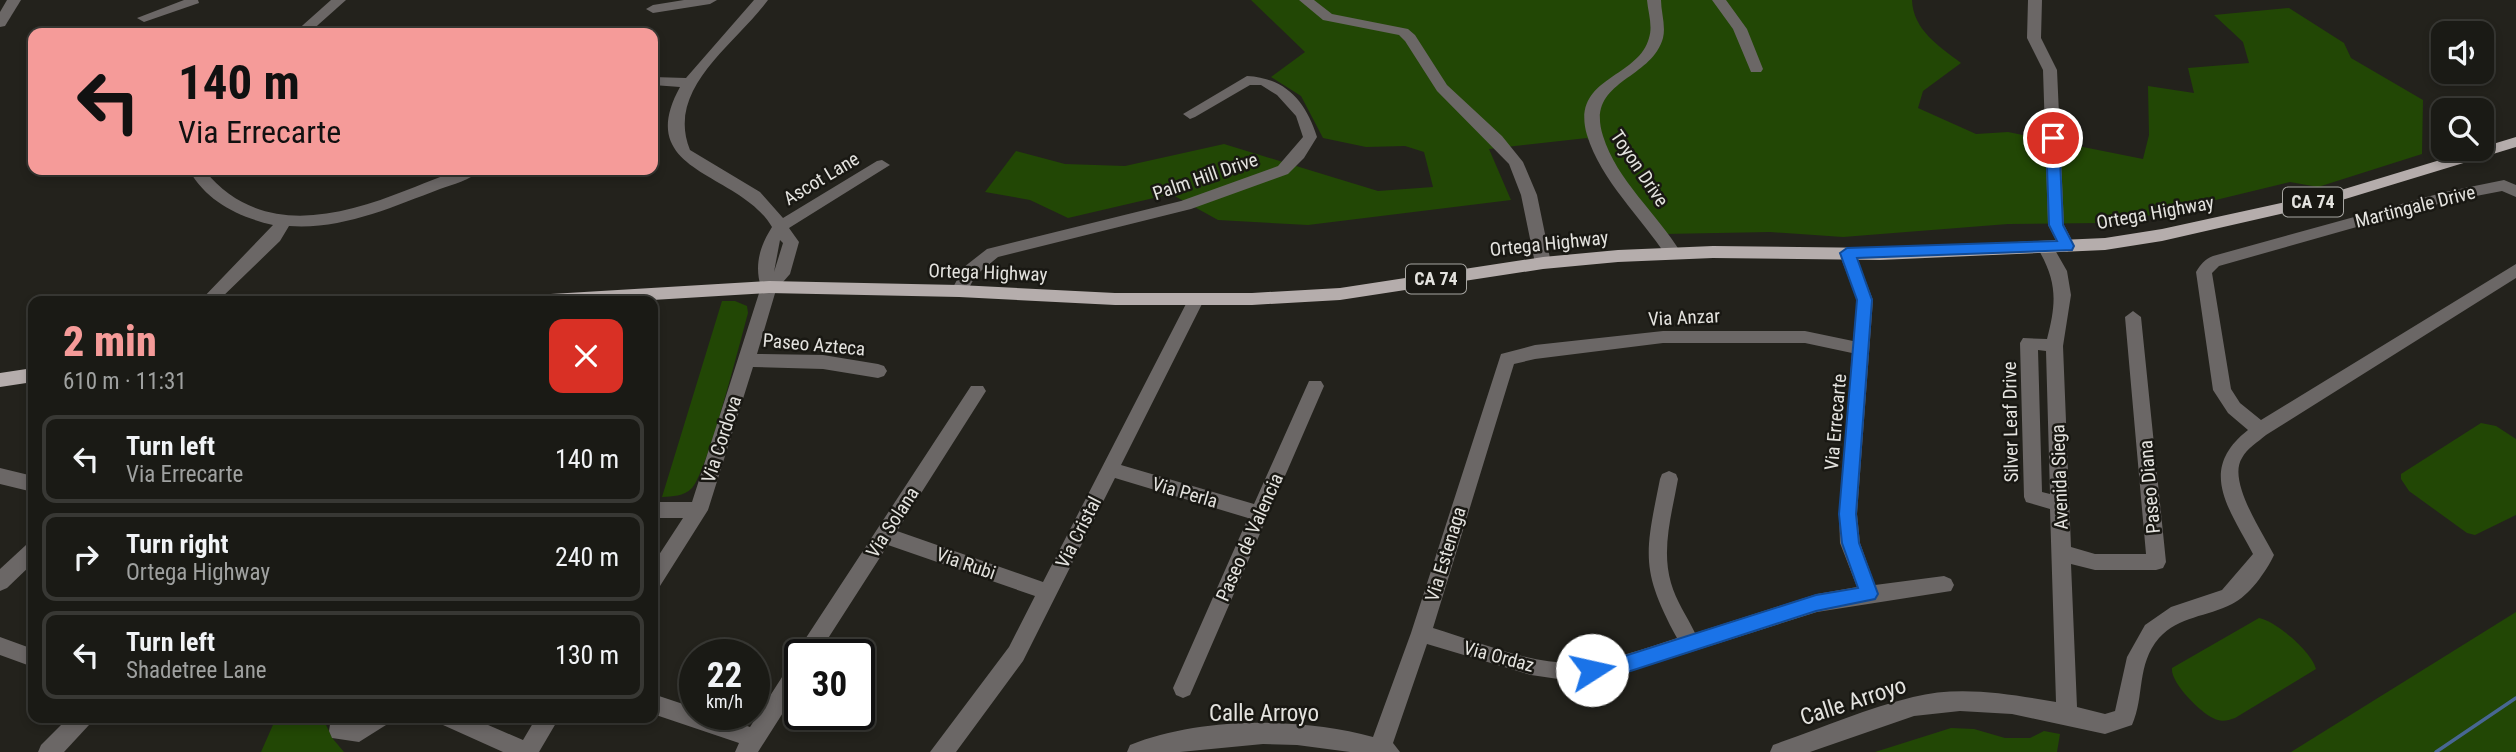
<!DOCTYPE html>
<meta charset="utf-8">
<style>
:root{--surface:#1a1a15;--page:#272722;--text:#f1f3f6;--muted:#9fa1a0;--line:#383834;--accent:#f59b99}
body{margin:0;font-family:"Roboto Condensed",sans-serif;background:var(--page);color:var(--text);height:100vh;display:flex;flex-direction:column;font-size:26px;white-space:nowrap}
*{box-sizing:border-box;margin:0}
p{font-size:23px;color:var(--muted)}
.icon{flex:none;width:38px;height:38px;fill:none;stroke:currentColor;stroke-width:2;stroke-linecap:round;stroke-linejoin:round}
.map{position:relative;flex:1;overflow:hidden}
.panel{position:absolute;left:28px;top:296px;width:630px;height:427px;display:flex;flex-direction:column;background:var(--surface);border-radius:14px;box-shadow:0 4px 10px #0003,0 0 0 2px var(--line)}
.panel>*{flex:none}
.hud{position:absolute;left:28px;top:28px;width:630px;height:147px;border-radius:14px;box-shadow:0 4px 10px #0003,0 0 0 2px var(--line);background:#f59b99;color:#111;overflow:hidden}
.controls{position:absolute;left:2431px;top:21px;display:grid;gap:14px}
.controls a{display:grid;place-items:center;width:63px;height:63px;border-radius:14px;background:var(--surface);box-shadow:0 4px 10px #0003,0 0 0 2px var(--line);font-size:35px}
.speed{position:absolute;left:679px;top:639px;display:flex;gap:14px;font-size:35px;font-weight:700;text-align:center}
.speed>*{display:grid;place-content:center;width:91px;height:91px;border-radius:50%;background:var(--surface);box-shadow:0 4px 10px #0003,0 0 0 2px var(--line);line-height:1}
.speed small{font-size:18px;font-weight:400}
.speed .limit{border:4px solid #111;border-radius:10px;background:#fff;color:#111}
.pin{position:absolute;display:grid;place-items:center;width:60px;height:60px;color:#fff;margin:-30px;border:4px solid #fff;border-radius:50%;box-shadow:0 2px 7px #0007}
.me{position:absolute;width:77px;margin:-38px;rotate:80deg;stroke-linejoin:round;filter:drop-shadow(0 0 5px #0008)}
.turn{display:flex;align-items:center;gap:24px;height:147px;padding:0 35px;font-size:32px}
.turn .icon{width:91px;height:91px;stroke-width:2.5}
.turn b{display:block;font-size:49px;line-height:60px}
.round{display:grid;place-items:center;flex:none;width:74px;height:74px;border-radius:14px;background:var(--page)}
.summary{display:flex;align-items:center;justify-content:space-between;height:119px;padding:0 35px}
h1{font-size:42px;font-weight:800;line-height:52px;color:var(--accent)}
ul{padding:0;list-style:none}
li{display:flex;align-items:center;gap:21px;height:88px;margin:0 14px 10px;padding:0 21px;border:4px solid var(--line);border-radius:14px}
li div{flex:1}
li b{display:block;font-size:26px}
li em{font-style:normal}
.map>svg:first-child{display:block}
.green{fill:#224705}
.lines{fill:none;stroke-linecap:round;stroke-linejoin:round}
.stream{stroke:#486793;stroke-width:3.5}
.minor{fill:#6b6766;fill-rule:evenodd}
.major{fill:#b5adac;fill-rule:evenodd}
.route{fill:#1a73e8;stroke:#114b97;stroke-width:2}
.labels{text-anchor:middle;stroke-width:5;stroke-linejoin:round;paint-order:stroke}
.shield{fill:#191813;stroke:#a7a6a2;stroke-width:2}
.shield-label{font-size:18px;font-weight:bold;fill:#e4e3df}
.street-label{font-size:19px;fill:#e4e3df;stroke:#191813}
.near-street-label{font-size:23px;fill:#e4e3df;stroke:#191813}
</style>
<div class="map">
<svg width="2516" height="752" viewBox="0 0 2516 752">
<rect width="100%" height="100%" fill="#23221c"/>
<g class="green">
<path d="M1251,0h661c1,30 27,46 49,63l-38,28 -5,17 58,26 32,-2 135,27 6,-24 -1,-49 46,7 -6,-25 61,-5 -6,-21 -29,-27 75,-7 55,35 7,15 72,42 -1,54 -104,33 -28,-5 -132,32 -56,9 -94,1 -165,13 -73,-5 -106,2 -77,-96 -98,11 22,51 -203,25 -90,-5 -47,-26 -103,24 -38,-18 -45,-8 31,-41 49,13 60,2 99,-22 154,47 55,-4 -9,-35 -19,-6 -39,1 -43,-9 -22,-42 -30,-19 34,-25z"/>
<path d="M722,301h13l12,5 1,7c-8,29 -41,160 -56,175 -9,9 -19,8 -30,9z"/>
<polygon points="2481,423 2496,426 2516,439 2516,515 2475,535 2467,533 2409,491 2401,479 2401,474"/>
<polygon points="2516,612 2516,752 2291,752"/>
<path d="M2259,618c17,3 53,34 57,51l-81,49c-8,3 -15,4 -22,0 -13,-6 -43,-36 -41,-50z"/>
<polygon points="276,718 326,718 324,721 333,739 344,752 261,752"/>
<polygon points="1951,728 1974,729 2005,738 2030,738 2044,731 2060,734 2057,752 1875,752"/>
</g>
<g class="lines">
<polyline class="stream" points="2436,752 2516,698"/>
<g class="minor">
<polygon points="7,0 21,0 5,26 0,27 0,12"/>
<polygon points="184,0 198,0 199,3 144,22 137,18"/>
<polygon points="331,0 346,0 309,33 294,33"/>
<polygon points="684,0 717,0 710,4 653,13 646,9 653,5"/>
<path d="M754,0h14c-33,45 -103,88 -78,150l70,42 23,26 94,-57 5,-1 8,5 -101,63 10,14 -9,32 -14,16 -19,64 66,1 55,9 6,2 3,5 -3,5 -6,2 -55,-9 -70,-2 -45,143 -48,76 -7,2v-24l30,-46h-30v-16h39l69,-215c-7,-22 -1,-41 11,-60 -33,-56 -140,-53 -92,-140l-27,-2v-8l33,1zM780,240l3,3 -9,29z"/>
<polygon points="1299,0 1314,0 1332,14 1408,29 1415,35 1447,85 1502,136 1523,162 1537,195 1551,263 1549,267 1537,267 1535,263 1521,195 1509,164 1437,91 1405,41 1399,35 1323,20"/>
<path d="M1647,0h14c0,12 5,26 2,38 -12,43 -78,42 -60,98 14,45 54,77 78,117l-8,6 -6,-2c-25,-39 -66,-76 -80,-122 -17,-58 51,-56 62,-97 4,-12 -1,-26 -2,-38z"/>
<polygon points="1712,0 1726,0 1747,29 1763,69 1761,72 1751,72 1733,29"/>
<polygon points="2028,0 2042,0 2041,38 2057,70 2064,225 2075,246 2067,252 2061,250 2048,225 2043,70 2027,38"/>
<path d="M1247,76c39,2 59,26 70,61l-13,21 -16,16 -97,35 -193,48 -22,18 -11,20h-12l-2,-4 13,-24 23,-18 194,-48 97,-35 25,-29 -7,-21 -19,-21 -16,-10h-11l-55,32 -5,2 -7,-5z"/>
<path d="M189,170h15c55,67 132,48 203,20 24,-9 46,-21 72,-20 -9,11 -26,14 -39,19 -48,18 -98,41 -151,37l-9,15 -62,60h-18l73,-76c-34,-8 -66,-23 -84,-55z"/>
<path d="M2504,180l12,5v12l-14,-6 -57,11 -226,64 -7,7 19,116 9,14 21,17 255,-156v14l-250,157c-8,7 -19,13 -24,23 -15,23 21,75 32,97 -8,17 -25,41 -42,49 -25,13 -53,12 -73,34 -23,27 -14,58 -27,87l-27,9 -93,-20 -52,-3 -46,5 -104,36h-40l3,-7 8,-3c43,-15 87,-34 132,-45 46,-12 97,-3 143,5l-6,-193 -24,-7 -2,-5 -4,-154 3,-5 24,1c10,-38 10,-58 -10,-92l2,-4h12l16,28 4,24 -8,51 8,201 24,7h51l-21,-237 8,-6 8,6 25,245 -3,6 -7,2h-61l-24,-6 6,143 28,7 10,-3 12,-54 18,-32 26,-18 51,-17 31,-36c-24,-46 -56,-84 -5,-124l-20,-17 -15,-23 -17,-118c4,-7 9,-13 17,-16l232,-64zM2038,350l8,1 4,143 -8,-2z"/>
<path d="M1847,247l8,6 18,47 -16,214 3,29 15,42 69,-9 7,3 3,6 -3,6 -134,21 -205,65 -40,4 -41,-6 -104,-31 -34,99 7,9h-50l-53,-7 -34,-1 -83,8h-53l3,-7c71,-28 171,-28 243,-8l38,-104 90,-279 34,-9 128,-14h142l48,10 4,-41 -18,-47zM1663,343h142l47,10 -13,161 1,29 17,44 -40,7 -122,39c-8,-17 -19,-32 -24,-50 -10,-34 1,-70 7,-104l-2,-5 -7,-3 -7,3 -2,5c-15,75 -20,90 17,159 -34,11 -68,24 -104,25 -47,0 -96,-22 -140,-35l81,-264 21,-5z"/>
<polygon points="1196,294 1204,300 1121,465 1254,504 1309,381 1321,381 1324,386 1190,695 1183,698 1176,695 1173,688 1248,518 1115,478 1023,661 956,752 930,752 1009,647 1035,596 888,545 818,654 800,654 800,686 758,752 735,752 739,743 653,714 653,694 695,708 695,714 712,714 750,727 793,660 799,658 797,654 800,647 971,386 983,386 986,391 897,531 1043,582 1188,300"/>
<polygon points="0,468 33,476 33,492 0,484"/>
<polygon points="33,543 33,563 7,588 0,591 0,569 26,545"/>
<polygon points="0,637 33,649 33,667 0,655"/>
<polygon points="68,718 93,718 89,725 64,752 38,752 41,745"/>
<polygon points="331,718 353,718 352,722 362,718 390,718 386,725 359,742 332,738 329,731"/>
<polygon points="439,718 472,718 523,740 536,718 559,718 539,752 503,752 443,725"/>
</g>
<g class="major">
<polygon points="2516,137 2516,147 2342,200 2162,241 2105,250 1880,260 1713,258 1618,262 1543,269 1340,300 1252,305 1115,305 959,297 769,293 636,301 526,301 534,295 769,281 959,285 1115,293 1252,293 1340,288 1543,257 1618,250 1713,246 1880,248 2105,238 2162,229 2341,190"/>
<polygon points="33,368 33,382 0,387 0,373"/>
</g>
</g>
<polygon class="route" points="2053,134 2059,138 2063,225 2074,246 2072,250 1857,258 1872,300 1856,514 1859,543 1878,594 1875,599 1816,611 1612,677 1592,679 1585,676 1583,670 1585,664 1612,660 1816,595 1858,588 1842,543 1839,514 1857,300 1840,253 1847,248 2057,241 2049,225 2046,138"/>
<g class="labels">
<g class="shield">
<rect x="2283" y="187.5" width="60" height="29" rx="5"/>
<rect x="1406" y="264.5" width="60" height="29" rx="5"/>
</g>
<g class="shield-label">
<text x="2313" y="208">CA 74</text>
<text x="1436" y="285">CA 74</text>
</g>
<g class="street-label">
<text transform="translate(1640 168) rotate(56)" y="7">Toyon Drive</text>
<text transform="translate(1205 176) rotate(-19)" y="7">Palm Hill Drive</text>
<text transform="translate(821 178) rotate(-31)" y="7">Ascot Lane</text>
<text transform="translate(2415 206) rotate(-14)" y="7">Martingale Drive</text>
<text transform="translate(2155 212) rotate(-10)" y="7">Ortega Highway</text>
<text transform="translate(1549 243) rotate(-6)" y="7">Ortega Highway</text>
<text transform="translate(988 272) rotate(2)" y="7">Ortega Highway</text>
<text transform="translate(1684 317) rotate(-3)" y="7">Via Anzar</text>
<text transform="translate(814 344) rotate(5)" y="7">Paseo Azteca</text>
<text transform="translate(1835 422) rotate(-85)" y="7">Via Errecarte</text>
<text transform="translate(2010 422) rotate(-91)" y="7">Silver Leaf Drive</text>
<text transform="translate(721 439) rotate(-72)" y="7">Via Cordova</text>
<text transform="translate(2059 477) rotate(-92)" y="7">Avenida Siega</text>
<text transform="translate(2149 487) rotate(-95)" y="7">Paseo Diana</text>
<text transform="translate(1185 492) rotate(16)" y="7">Via Perla</text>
<text transform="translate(892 522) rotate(-57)" y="7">Via Solana</text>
<text transform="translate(1078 532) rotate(-63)" y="7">Via Cristal</text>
<text transform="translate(1249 537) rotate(-66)" y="7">Paseo de Valencia</text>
<text transform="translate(1445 554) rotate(-73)" y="7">Via Estenaga</text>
<text transform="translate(966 563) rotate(19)" y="7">Via Rubi</text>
<text transform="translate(1499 656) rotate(15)" y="7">Via Ordaz</text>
</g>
<g class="near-street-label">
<text transform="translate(1853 701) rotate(-18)" y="8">Calle Arroyo</text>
<text x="1264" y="721">Calle Arroyo</text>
</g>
</g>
</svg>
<div class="controls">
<a><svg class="icon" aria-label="sound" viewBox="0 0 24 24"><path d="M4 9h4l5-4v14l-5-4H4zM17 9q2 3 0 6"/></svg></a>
<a><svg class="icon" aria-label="search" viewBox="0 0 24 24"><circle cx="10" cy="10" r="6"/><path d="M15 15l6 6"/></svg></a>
</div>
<div class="speed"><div>22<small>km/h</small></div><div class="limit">30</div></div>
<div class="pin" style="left:2053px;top:138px;background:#d93025"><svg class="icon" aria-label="arrive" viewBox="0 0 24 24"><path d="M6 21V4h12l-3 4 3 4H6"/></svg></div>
<svg class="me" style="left:1592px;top:670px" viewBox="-20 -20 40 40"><circle r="19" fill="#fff"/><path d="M0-13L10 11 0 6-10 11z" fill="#1a73e8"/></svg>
<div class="hud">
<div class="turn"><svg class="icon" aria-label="left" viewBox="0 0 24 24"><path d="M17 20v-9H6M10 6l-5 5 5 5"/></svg><div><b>140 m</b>Via Errecarte</div></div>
</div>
<section class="panel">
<div class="summary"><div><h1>2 min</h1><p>610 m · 11:31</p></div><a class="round" style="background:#d93025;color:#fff"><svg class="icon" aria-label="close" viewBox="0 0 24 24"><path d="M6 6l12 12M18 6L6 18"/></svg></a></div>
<ul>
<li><svg class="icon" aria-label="left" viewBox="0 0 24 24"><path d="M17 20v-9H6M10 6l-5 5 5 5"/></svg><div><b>Turn left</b><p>Via Errecarte</p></div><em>140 m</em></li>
<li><svg class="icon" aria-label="right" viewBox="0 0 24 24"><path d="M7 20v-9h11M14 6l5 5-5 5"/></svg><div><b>Turn right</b><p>Ortega Highway</p></div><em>240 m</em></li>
<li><svg class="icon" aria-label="left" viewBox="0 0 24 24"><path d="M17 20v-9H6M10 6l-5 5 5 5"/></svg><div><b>Turn left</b><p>Shadetree Lane</p></div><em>130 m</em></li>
</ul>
</section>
</div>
